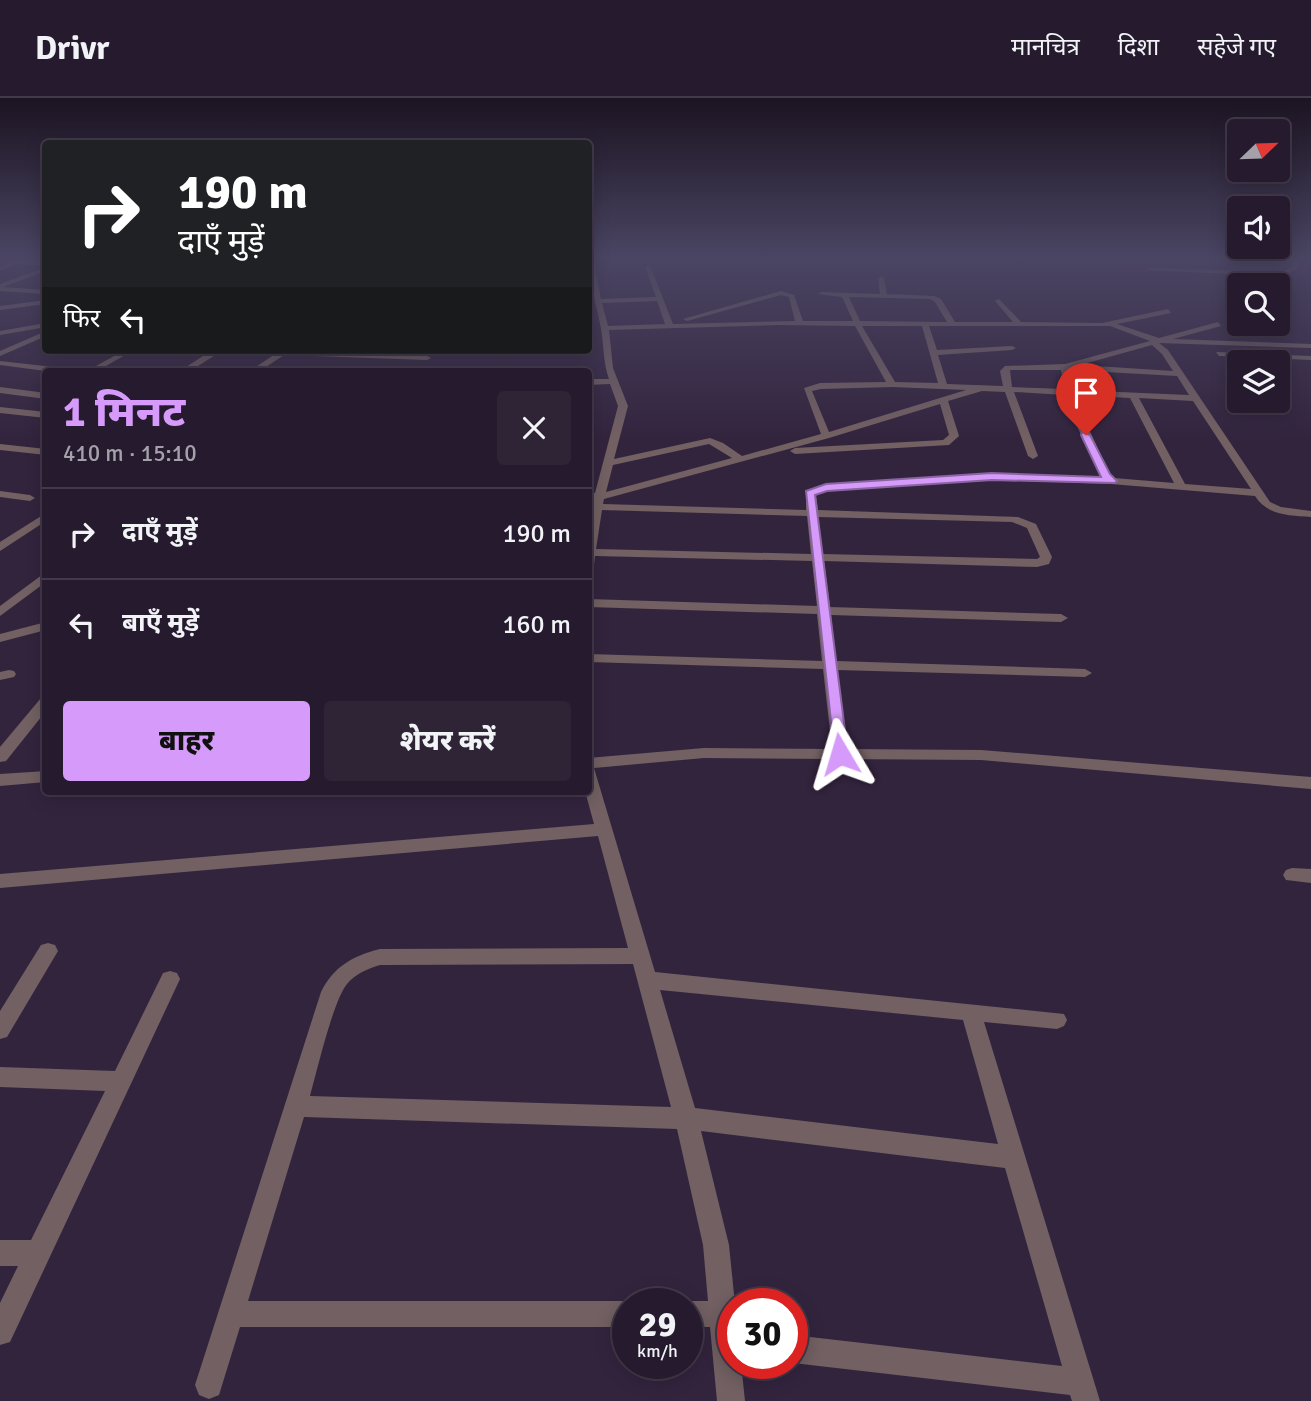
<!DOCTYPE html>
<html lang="hi">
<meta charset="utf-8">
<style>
:root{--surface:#261b2e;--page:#2e2436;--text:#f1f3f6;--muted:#a4a1aa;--line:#42394a;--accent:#d69bfa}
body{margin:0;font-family:Signika,"Noto Sans Devanagari",sans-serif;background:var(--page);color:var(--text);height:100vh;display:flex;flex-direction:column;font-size:26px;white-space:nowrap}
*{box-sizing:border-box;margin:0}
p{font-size:23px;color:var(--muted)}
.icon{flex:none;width:38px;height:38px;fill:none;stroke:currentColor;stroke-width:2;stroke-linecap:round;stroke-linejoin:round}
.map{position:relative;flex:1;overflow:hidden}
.details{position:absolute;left:42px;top:270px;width:550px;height:427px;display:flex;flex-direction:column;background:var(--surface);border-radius:7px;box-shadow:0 4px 18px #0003,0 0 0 2px var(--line)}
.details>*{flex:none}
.banner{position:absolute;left:42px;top:42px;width:550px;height:214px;border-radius:7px;box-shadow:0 4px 18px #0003,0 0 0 2px var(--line);background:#202124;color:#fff;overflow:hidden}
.needle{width:46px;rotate:67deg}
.controls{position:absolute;left:1227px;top:21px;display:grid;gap:14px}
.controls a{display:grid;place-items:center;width:63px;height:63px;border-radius:7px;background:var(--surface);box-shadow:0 4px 18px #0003,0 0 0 2px var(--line);font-size:35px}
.speed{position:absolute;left:612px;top:1190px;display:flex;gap:14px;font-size:35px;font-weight:700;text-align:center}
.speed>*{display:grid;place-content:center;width:91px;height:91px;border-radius:50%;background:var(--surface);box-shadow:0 4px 18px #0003,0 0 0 2px var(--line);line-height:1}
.speed small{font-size:18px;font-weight:400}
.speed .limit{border:10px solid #d22;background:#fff;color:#111}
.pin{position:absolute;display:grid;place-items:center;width:60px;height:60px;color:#fff;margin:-72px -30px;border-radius:50% 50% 50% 0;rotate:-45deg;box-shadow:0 0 7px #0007}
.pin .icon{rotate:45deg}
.me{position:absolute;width:77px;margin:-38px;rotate:353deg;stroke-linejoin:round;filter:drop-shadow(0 0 5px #0008)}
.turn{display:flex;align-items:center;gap:24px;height:147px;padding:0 21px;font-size:32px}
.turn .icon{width:91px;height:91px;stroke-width:2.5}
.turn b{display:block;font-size:49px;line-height:60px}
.then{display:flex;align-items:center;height:66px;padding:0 21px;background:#0003;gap:14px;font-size:26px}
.round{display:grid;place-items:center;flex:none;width:74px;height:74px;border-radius:7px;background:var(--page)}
.summary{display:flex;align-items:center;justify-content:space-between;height:119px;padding:0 21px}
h1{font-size:42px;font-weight:800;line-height:52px;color:var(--accent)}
.primary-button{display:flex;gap:14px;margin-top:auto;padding:14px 21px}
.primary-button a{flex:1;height:80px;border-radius:7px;background:var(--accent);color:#111;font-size:28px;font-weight:800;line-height:80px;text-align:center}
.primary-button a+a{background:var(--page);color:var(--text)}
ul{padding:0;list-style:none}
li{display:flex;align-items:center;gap:21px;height:91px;padding:0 21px;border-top:2px solid var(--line)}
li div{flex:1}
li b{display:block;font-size:26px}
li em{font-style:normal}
header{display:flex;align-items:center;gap:42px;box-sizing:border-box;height:98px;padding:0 35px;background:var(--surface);border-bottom:2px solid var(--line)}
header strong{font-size:33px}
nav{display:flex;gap:38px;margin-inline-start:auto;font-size:24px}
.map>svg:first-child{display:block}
.built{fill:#3c2a4a}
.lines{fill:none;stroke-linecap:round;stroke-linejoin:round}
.minor{fill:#726062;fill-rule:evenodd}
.route{fill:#d69bfa;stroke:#8b65a2;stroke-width:2}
</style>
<header>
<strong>Drivr</strong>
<nav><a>मानचित्र</a><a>दिशा</a><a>सहेजे गए</a></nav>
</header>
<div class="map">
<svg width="1311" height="1303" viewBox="0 0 1311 1303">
<rect width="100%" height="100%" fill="#33243e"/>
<polygon class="built" points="1103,159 1311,159 1311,161 1300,162 1311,170 1311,178 1124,173"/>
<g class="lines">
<g class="minor">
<polygon points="21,159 27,160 23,163 46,164 46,168 16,166 0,173 0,169"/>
<path d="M588,159h5l8,42 55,-2 -11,-31 5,-1 23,59 122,-3 -6,-24 -8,-2 -94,26 -4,-2 98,-28 13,4 9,26h50l-11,-24 -24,-3 3,-2 59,2 -2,-16 3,-2 3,2 3,16 47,2 7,3 14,23h58l-18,-21 4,-2 22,23 81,1 66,-14 3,4 -54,11 42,14 59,-16 3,4 -48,13 138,5v4l-152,-5 9,7 102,152 11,5 30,4v6c-22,-2 -43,-1 -56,-21l-144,-12 -119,-4 -164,10 -12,5 2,15 200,7 18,7 16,33 -3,7 -12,3 -213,-6 6,46 231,7 7,4 -7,4 -230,-7 5,46 249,8 7,4 -7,4 -248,-7 10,79 134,1 330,27v12l-330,-29 -277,-2 -110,10 61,204 409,42 3,6 -3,6 -7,3 -73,-7 116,379h-28l-2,-6 -277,-32v-28l269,31 -57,-198 -304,-37 28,114 6,59 -2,59h8l4,38h-28l-7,-74h-22v-23h-7l7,-3h20l-5,-56 -26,-116 -373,-12 -56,184h380l7,3h-7v23h-388l-21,68 -10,4 -10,-4 -4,-10 126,-393c13,-26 32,-36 59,-43l248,-1 -30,-112 -598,52v-14l594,-50 -9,-33h3v-33l116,-10 128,1 -9,-80 -235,-7v-8l234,7 -5,-47 -229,-7v-8l229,7 -5,-45 -217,-5 -1,9 -6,4v-41l5,-28 -5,-1v-6h7l23,-87 -8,-22 -22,1v-6h21c-6,-17 -5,-33 -8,-50 -4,-25 -13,-47 -13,-72zM849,199l81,2 5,3 12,20 -87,-1zM657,203l8,23 -57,2 -6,-23zM777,227l78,1 31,56 -66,1 -16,5 17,46 -79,22 -19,-13 -13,-5 -96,21 14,-53 -15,-38 -4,-38zM862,228h60l16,57 -43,-1zM929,228h181l40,15 -85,23 -60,2 -5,5 3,15 -56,-2 -9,-29 74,-5 4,-2 -4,-2 -75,4zM1152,247l10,9 11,17 -93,-6zM1010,272h51l3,19 -52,-2zM1070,272l107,6 12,19 -116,-5zM892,289l74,3 -137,42 -17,-41 9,-2zM982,293l23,1 23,64 5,3 5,-3 -24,-64 51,3 1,8 35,74 -109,-3 -166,10 -20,7v19l-203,-6 1,-5 225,-61 111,-34 9,31 -6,5 -148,8 -5,3 5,3 154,-9 10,-9 -11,-35zM1074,297l56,3 44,85 -60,-5 -5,-4zM1139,300l54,3 58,88 -66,-5zM709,346l23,14 -126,34 7,-27zM602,412l205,6 4,38 -215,-5zM818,419l194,5 15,6 13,29 -3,2 -214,-5zM633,866l38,143 -361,-11c7,-25 23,-95 37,-112 8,-10 20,-15 33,-19zM660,892l303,30 35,124 -303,-36z"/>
<polygon points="1288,159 1295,159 1299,164 1298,171 1280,178 1145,172 1148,170 1279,174 1292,170 1294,165"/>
<polygon points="46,169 46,173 3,189 46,192 46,196 0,193 0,186"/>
<polygon points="46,202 46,206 0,212 0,208"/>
<polygon points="46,225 46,229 0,237 0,233"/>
<polygon points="46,233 46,238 0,258 0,253"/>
<polygon points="92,252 134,252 97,273 87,273 116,257"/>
<polygon points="148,252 189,252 217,256 190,273 180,273 203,258 152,254"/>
<polygon points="281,252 427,258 431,260 427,262 284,257 260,273 250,273"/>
<polygon points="1216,254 1311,258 1311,262 1219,258"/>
<polygon points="0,263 62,270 66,273 46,273 0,267"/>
<polygon points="0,289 46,295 46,301 0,295"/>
<polygon points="0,309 46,314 46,320 0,315"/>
<polygon points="0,346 46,351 46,357 0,352"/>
<polygon points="0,393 30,397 35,400 30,403 0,399"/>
<polygon points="46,415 46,423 0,453 0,444"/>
<polygon points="46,474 46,484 0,518 0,508"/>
<polygon points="46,524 46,532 0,544 0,536"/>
<polygon points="9,572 14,573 16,576 14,579 0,582 0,574"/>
<polygon points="46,599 46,613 6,663 0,664 0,649 41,600"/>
<polygon points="46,673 46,684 0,688 0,676"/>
<polygon points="1292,770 1311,771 1311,785 1286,782 1283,777 1286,772"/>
<polygon points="48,845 55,847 58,853 7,939 0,941 0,913 41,847"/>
<polygon points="170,873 177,875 180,881 10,1244 0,1247 0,1205 18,1168 0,1168 0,1142 31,1142 105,993 0,989 0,969 115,973 163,875"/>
</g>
</g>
<linearGradient id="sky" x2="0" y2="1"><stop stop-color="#1c1422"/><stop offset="0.47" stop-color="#4a4563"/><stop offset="1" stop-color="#4a4563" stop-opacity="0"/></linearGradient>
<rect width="1311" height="341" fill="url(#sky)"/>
<polygon class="route" points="1082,334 1090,337 1110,376 1117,383 1115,385 992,382 827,393 815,397 848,656 840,661 835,660 806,393 826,386 992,375 1101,379 1081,337"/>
</svg>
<div class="controls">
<a><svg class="needle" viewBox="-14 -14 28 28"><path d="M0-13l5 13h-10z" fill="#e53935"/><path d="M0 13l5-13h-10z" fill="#a4a1aa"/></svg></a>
<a><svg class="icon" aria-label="sound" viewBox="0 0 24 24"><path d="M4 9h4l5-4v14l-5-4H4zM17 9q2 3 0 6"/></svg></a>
<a><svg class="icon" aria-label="search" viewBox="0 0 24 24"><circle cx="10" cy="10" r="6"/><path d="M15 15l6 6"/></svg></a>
<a><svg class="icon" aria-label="layers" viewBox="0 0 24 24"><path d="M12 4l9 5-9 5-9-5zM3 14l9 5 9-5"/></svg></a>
</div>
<div class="speed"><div>29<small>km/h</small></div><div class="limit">30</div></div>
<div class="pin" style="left:1086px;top:337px;background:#d93025"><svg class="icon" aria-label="arrive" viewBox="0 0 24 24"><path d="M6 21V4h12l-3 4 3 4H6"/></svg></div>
<svg class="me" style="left:840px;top:656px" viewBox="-20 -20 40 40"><path d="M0-17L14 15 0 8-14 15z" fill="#d69bfa" stroke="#fff" stroke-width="4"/></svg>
<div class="banner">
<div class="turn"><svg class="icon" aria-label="right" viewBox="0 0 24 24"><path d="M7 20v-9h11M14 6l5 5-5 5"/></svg><div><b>190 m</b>दाएँ मुड़ें</div></div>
<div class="then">फिर<svg class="icon" aria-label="left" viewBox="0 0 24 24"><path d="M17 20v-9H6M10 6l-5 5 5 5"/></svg></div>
</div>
<section class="details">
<div class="summary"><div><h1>1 मिनट</h1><p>410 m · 15:10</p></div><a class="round"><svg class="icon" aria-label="close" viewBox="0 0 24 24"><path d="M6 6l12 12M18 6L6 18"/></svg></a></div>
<ul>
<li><svg class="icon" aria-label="right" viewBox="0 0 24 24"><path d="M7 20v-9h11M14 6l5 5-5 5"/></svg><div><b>दाएँ मुड़ें</b></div><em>190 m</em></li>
<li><svg class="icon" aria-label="left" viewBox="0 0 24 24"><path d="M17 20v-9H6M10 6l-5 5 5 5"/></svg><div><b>बाएँ मुड़ें</b></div><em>160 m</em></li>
</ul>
<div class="primary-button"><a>बाहर</a><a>शेयर करें</a></div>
</section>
</div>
